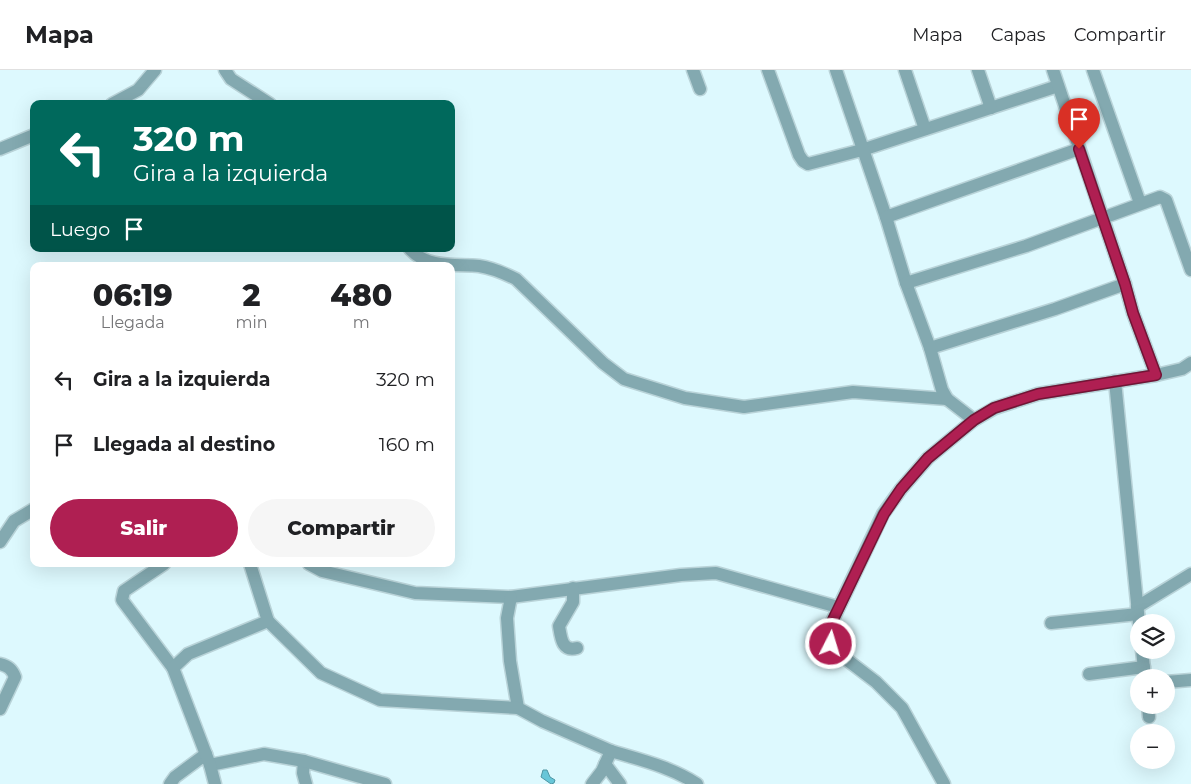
<!DOCTYPE html>
<html lang="es">
<meta charset="utf-8">
<style>
:root{--surface:#fff;--page:#f6f6f6;--text:#202124;--muted:#757577;--line:#e0e0e0;--accent:#af1f52}
body{margin:0;font-family:Montserrat,sans-serif;background:var(--page);color:var(--text);height:100vh;display:flex;flex-direction:column;font-size:19px;white-space:nowrap}
*{box-sizing:border-box;margin:0}
p{font-size:16px;color:var(--muted)}
.icon{flex:none;width:28px;height:28px;fill:none;stroke:currentColor;stroke-width:2;stroke-linecap:round;stroke-linejoin:round}
.map{position:relative;flex:1;overflow:hidden}
.side{position:absolute;left:30px;top:192px;width:425px;height:305px;display:flex;flex-direction:column;background:var(--surface);border-radius:10px;box-shadow:0 5px 20px #0002}
.side>*{flex:none}
.guide{position:absolute;left:30px;top:30px;width:425px;height:152px;border-radius:10px;box-shadow:0 5px 20px #0002;background:#00695c;color:#fff;overflow:hidden}
.fabs{position:absolute;left:1130px;top:544px;display:grid;gap:10px}
.fabs a{display:grid;place-items:center;width:45px;height:45px;border-radius:50%;background:var(--surface);box-shadow:0 5px 20px #0002;font-size:25px}
.pin{position:absolute;display:grid;place-items:center;width:42px;height:42px;color:#fff;margin:-51px -21px;border-radius:50% 50% 50% 0;rotate:-45deg;box-shadow:0 0 5px #0007}
.pin .icon{rotate:45deg}
.me{position:absolute;width:55px;margin:-28px;rotate:5deg;stroke-linejoin:round;filter:drop-shadow(0 0 4px #0008)}
.turn{display:flex;align-items:center;gap:18px;height:105px;padding:0 20px;font-size:22px}
.turn .icon{width:65px;height:65px;stroke-width:2.5}
.turn b{display:block;font-size:35px;line-height:42px}
.then{display:flex;align-items:center;height:48px;padding:0 20px;background:#0003;gap:10px;font-size:19px}
.eta{display:flex;justify-content:space-evenly;align-items:center;height:85px;text-align:center}
.eta b{font-size:30px;font-weight:800;line-height:35px}
.button{display:flex;gap:10px;margin-top:auto;padding:10px 20px}
.button a{flex:1;height:58px;border-radius:30px;background:var(--accent);color:#fff;font-size:20px;font-weight:800;line-height:58px;text-align:center}
.button a+a{background:var(--page);color:var(--text)}
ul{padding:0;list-style:none}
li{display:flex;align-items:center;gap:15px;height:65px;padding:0 20px}
li div{flex:1}
li b{display:block;font-size:19px}
li em{font-style:normal}
header{display:flex;align-items:center;gap:30px;box-sizing:border-box;height:70px;padding:0 25px;background:var(--surface);border-bottom:1px solid var(--line)}
header strong{font-size:24px}
nav{display:flex;gap:28px;margin-inline-start:auto;font-size:18px}
.map>svg:first-child{display:block}
.water{fill:#67c6d8;stroke:#4e96a4}
.lines{fill:none;stroke-linecap:round;stroke-linejoin:round}
.minor-casing{stroke:#b9d3d8;stroke-width:15}
.minor{stroke:#83a9b0;stroke-width:12}
.route-casing{stroke:#721435;stroke-width:12}
.route{stroke:#af1f52;stroke-width:9}
</style>
<header>
<strong>Mapa</strong>
<nav><a>Mapa</a><a>Capas</a><a>Compartir</a></nav>
</header>
<div class="map">
<svg width="1191" height="714" viewBox="0 0 1191 714">
<rect width="100%" height="100%" fill="#ddf9fe"/>
<polygon class="water" points="543,700 547,700 550,707 555,710 554,713 551,714 541,707"/>
<g class="lines">
<defs>
<g id="minor">
<polyline points="225,0 231,9 270,34"/>
<polyline points="693,0 700,19"/>
<polyline points="768,0 799,85 803,91 808,94 862,80 1058,16"/>
<polyline points="836,0 886,147 906,213 930,278"/>
<polyline points="905,0 925,59"/>
<polyline points="978,0 991,38"/>
<polyline points="1053,0 1125,214"/>
<polyline points="1093,0 1140,133"/>
<polyline points="112,34 138,20 155,0"/>
<polyline points="0,79 34,65"/>
<polyline points="886,147 1079,79"/>
<path d="M410,179c18,20 45,15 69,17 14,2 25,7 37,13l87,84 21,16 61,19 59,9 109,-15 94,7"/>
<polyline points="906,213 1026,176 1160,127 1166,130 1191,200"/>
<polyline points="1115,311 1139,553"/>
<polyline points="974,350 947,329 942,320 930,278 1055,239 1125,214 1133,243 1156,305"/>
<polyline points="0,472 14,451 34,439"/>
<polyline points="164,494 124,521 122,530 173,598"/>
<polyline points="309,494 322,501 415,523 511,527 681,505 716,503 838,537"/>
<path d="M573,518v14l-14,24c2,12 3,26 18,22"/>
<polyline points="511,527 507,548 510,591 518,638 542,651 611,681 602,701 592,714"/>
<polyline points="1137,537 1191,504"/>
<polyline points="268,551 321,603 380,630 518,638"/>
<polyline points="1051,553 1138,544"/>
<polyline points="1142,580 1145,608"/>
<path d="M0,594c8,2 12,5 15,13l-15,32"/>
<polyline points="1089,604 1144,597"/>
<polyline points="1166,612 1191,610"/>
<polyline points="1148,635 1149,647"/>
<path d="M611,681c30,9 60,16 86,33"/>
<polyline points="304,691 303,703 306,714"/>
<polyline points="605,694 620,714"/>
<polyline points="210,695 264,684 304,691 385,714"/>
<polyline points="170,714 175,707 206,684"/>
<polyline points="215,714 210,695 173,598 188,584 268,551 250,494"/>
<polyline points="944,714 902,638 876,612 838,583 831,573 829,558 883,444 901,419 928,388 974,350 995,338 1038,324 1156,305 1182,299 1191,293"/>
</g>
</defs>
<use href="#minor" class="minor-casing"/>
<use href="#minor" class="minor"/>
</g>
<g class="lines">
<defs>
<polyline id="route" points="831,574 829,558 884,444 901,419 928,388 974,350 994,338 1038,324 1156,305 1133,243 1125,214 1079,79"/>
</defs>
<use href="#route" class="route-casing"/>
<use href="#route" class="route"/>
</g>
</svg>
<div class="fabs">
<a><svg class="icon" aria-label="layers" viewBox="0 0 24 24"><path d="M12 4l9 5-9 5-9-5zM3 14l9 5 9-5"/></svg></a>
<a>+</a>
<a>−</a>
</div>
<div class="pin" style="left:1079px;top:79px;background:#d93025"><svg class="icon" aria-label="arrive" viewBox="0 0 24 24"><path d="M6 21V4h12l-3 4 3 4H6"/></svg></div>
<svg class="me" style="left:831px;top:574px" viewBox="-20 -20 40 40"><circle r="17" fill="#af1f52" stroke="#fff" stroke-width="3"/><path d="M0-11L8 9 0 5-8 9z" fill="#fff"/></svg>
<div class="guide">
<div class="turn"><svg class="icon" aria-label="left" viewBox="0 0 24 24"><path d="M17 20v-9H6M10 6l-5 5 5 5"/></svg><div><b>320 m</b>Gira a la izquierda</div></div>
<div class="then">Luego<svg class="icon" aria-label="arrive" viewBox="0 0 24 24"><path d="M6 21V4h12l-3 4 3 4H6"/></svg></div>
</div>
<section class="side">
<div class="eta">
<div><b>06:19</b><p>Llegada</p></div>
<div><b>2</b><p>min</p></div>
<div><b>480</b><p>m</p></div>
</div>
<ul>
<li><svg class="icon" aria-label="left" viewBox="0 0 24 24"><path d="M17 20v-9H6M10 6l-5 5 5 5"/></svg><div><b>Gira a la izquierda</b></div><em>320 m</em></li>
<li><svg class="icon" aria-label="arrive" viewBox="0 0 24 24"><path d="M6 21V4h12l-3 4 3 4H6"/></svg><div><b>Llegada al destino</b></div><em>160 m</em></li>
</ul>
<div class="button"><a>Salir</a><a>Compartir</a></div>
</section>
</div>
